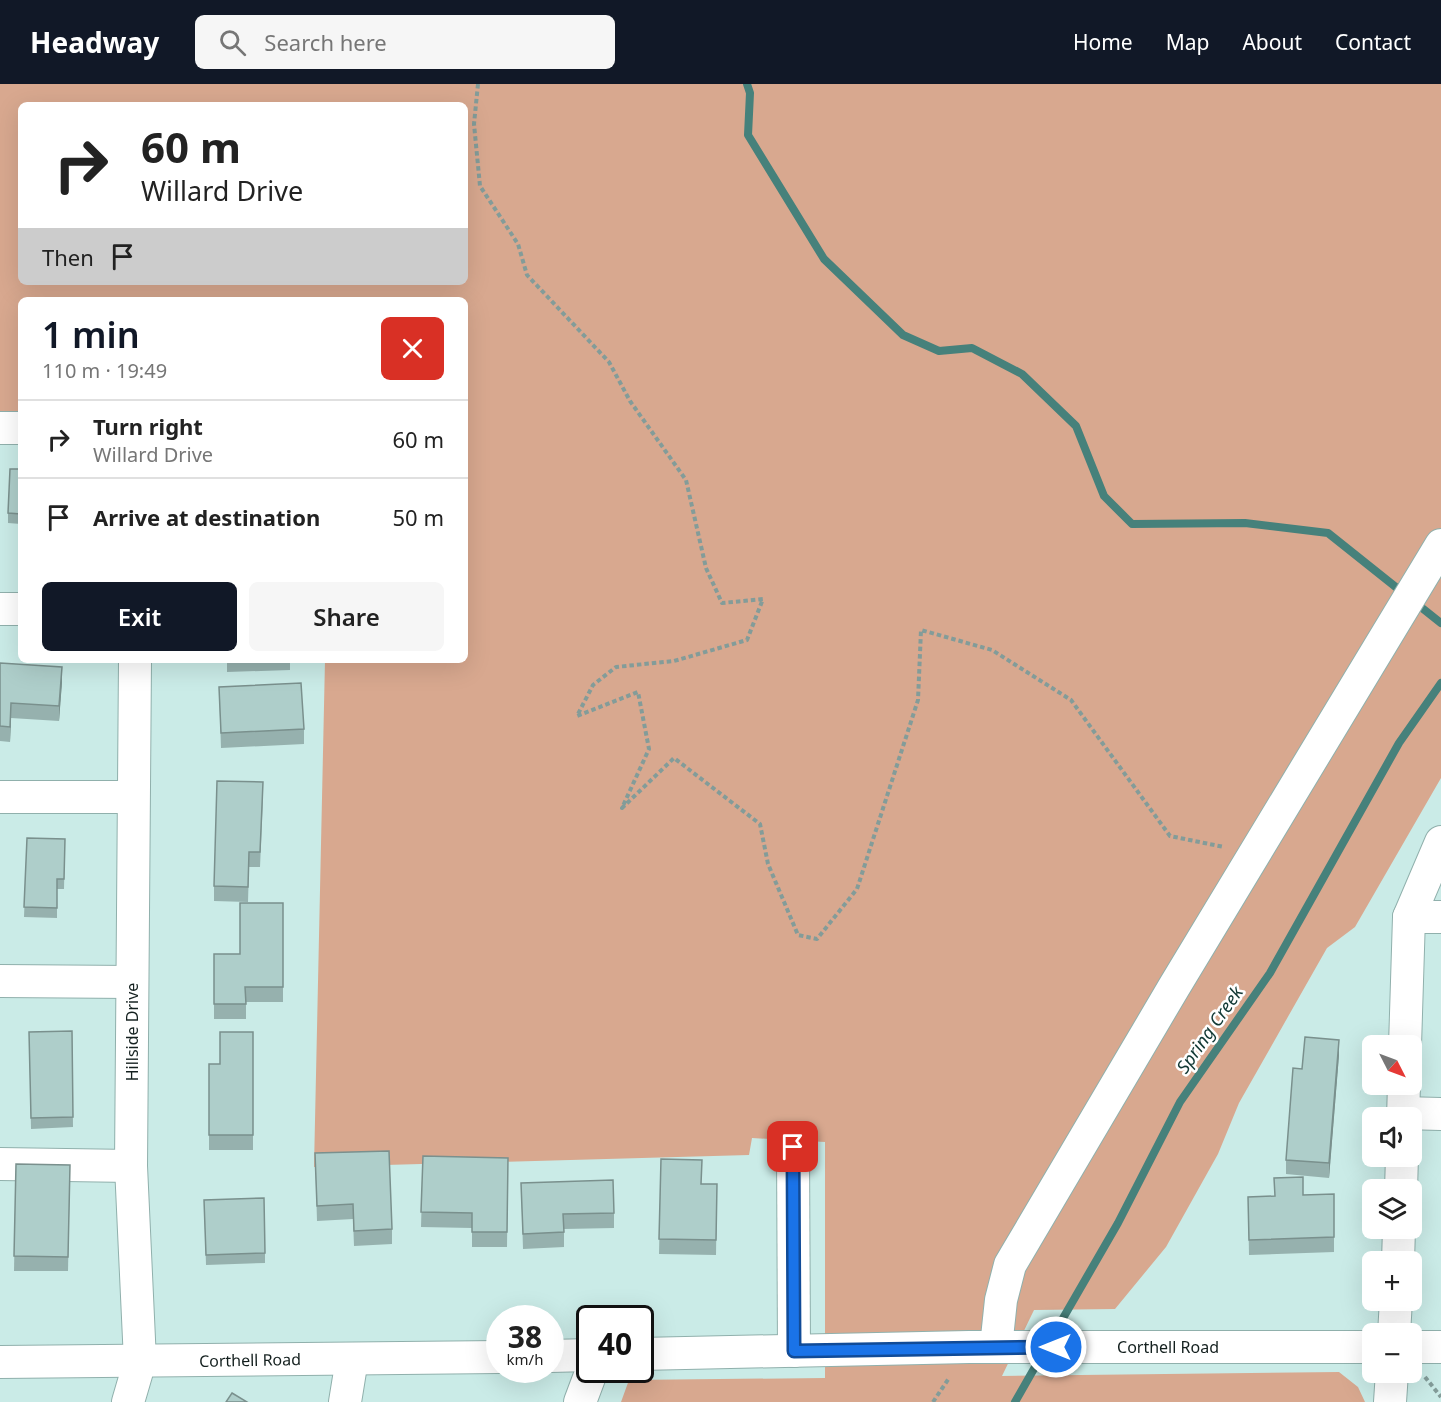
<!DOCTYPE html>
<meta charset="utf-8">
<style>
:root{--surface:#fff;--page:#f6f6f6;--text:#222;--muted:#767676;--line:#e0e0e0;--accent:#111827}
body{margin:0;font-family:"Noto Sans",sans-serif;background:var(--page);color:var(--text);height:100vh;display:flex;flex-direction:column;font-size:22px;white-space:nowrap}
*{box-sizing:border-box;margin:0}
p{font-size:20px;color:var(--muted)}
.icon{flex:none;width:33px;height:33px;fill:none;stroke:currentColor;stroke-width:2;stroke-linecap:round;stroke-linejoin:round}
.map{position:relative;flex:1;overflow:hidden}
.panel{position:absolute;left:18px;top:213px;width:450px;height:366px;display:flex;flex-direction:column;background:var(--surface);border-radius:9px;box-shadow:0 6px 24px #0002}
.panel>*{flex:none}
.guide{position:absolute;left:18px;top:18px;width:450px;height:183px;border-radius:9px;box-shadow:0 6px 24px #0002;background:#fff;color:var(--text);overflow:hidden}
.needle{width:39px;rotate:132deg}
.tools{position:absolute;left:1362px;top:951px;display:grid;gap:12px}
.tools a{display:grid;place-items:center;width:60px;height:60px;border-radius:9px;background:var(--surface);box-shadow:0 6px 24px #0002;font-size:30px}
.speed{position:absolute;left:486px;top:1221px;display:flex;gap:12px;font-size:30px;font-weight:700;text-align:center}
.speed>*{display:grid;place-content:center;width:78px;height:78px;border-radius:50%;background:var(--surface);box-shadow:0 6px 24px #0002;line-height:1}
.speed small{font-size:15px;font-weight:400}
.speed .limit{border:3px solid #111;border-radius:9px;background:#fff;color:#111}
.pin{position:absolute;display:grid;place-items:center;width:51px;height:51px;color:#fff;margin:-26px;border-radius:12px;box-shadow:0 3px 9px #0006}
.me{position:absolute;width:66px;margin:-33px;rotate:270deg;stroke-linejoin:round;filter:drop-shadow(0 0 4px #0008)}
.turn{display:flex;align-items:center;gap:21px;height:126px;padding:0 24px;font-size:27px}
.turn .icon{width:78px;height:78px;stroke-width:2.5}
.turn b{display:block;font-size:42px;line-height:51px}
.then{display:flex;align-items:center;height:57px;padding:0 24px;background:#0003;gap:12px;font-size:22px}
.round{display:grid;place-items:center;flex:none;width:63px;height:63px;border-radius:9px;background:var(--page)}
.head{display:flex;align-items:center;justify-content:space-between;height:102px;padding:0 24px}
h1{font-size:36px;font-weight:600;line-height:45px;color:var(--accent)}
.primary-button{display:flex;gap:12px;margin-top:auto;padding:12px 24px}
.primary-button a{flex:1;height:69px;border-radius:9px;background:var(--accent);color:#fff;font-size:24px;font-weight:600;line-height:69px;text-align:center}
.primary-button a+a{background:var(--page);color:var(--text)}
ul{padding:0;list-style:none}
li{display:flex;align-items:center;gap:18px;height:78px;padding:0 24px;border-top:2px solid var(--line)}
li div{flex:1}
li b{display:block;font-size:22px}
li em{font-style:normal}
header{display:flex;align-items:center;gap:36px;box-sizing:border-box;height:84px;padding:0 30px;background:var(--accent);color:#fff}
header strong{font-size:28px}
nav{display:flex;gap:33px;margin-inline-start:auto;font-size:21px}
.search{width:420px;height:54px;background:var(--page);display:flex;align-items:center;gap:15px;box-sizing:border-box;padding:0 21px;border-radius:9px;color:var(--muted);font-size:22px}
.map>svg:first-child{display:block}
.green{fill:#d8a88f;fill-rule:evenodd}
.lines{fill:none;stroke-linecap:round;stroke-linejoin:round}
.stream{stroke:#46817b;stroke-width:8}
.minor-casing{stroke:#90b0ac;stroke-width:34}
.path{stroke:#839c99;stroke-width:4;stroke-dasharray:4.5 3;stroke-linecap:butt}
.minor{stroke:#fff;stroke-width:32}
.wall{fill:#96b1ae}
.shaded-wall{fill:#7a908d}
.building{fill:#aececa;stroke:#7a908d;stroke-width:1.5}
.route-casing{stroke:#114b97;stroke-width:15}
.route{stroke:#1a73e8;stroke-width:10}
.labels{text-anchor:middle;stroke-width:5;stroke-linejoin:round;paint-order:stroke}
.street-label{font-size:16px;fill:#14201f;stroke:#fff}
.water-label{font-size:18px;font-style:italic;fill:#113834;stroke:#fff}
</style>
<header>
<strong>Headway</strong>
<div class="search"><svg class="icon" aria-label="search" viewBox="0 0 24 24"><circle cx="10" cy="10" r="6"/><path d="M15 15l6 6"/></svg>Search here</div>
<nav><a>Home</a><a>Map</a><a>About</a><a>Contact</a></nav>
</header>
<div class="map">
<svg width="1441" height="1318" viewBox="0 0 1441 1318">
<rect width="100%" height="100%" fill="#caebe7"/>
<path class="green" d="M0,0h1441v694l-86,149 -28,21 -88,155 -21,51 -52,93 -51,62 -81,1 -32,66 337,-4 19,15 7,15h-744l8,-22 196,-2v-236l-73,-4 -3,17 -435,12 11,-507h140v-360h-444v139h-21zM21,21h444v177h-444z"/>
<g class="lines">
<g class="stream">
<polyline points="747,0 750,9 748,51 824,175 903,251 939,267 972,264 1022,290 1076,342 1104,412 1132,440 1245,439 1328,449 1441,539"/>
<polyline points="1051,1255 1118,1139 1180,1018 1270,889 1399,659 1441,599"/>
<polyline points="1015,1318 1043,1269"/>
</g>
<defs>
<g id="minor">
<polyline points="0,344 21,344"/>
<polyline points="0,525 21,525"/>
<polyline points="0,713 133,713"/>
<polyline points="1409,833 1441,833"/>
<polyline points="0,897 132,898"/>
<polyline points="1405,962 1409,833 1441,758"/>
<polyline points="1403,1029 1441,1030"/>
<polyline points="1403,1034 1404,1000"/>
<polyline points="793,1063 794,1267"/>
<polyline points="0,1080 131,1082"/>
<polyline points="1401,1106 1402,1072"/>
<polyline points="1398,1178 1399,1144"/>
<polyline points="1394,1250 1396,1216"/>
<polyline points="996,1263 1001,1216 1010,1181 1174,903 1441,461"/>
<polyline points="1412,1263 1441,1263"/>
<polyline points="640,1270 969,1263 1372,1263"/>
<polyline points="550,1272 590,1271"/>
<polyline points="0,1278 500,1273"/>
<polyline points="128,1318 140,1277 131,1082 135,576"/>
<polyline points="345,1318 352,1275"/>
<polyline points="580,1318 592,1286"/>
<polyline points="1390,1318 1392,1288"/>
</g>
</defs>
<use href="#minor" class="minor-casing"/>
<g class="path">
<polyline points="478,0 474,40 480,102 518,160 527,191 609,278 630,317 686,396 706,484 722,519 763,515 747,556 674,577 616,583 593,601 577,632 638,608 649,665 622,724 674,674 760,740 768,780 798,851 817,855 857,805 918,616 921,546 992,566 1071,616 1170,752 1224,763"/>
<polyline points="1425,1293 1441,1313"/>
<polyline points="933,1318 949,1294"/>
</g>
<use href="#minor" class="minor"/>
</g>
<g class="wall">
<polygon points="21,385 21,440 8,439 8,429"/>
<polygon points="227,576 290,576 290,586 227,588"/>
<polygon points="0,579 62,598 59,637 11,634 10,658 0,657"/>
<polygon points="219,603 304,645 304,660 221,664"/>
<polygon points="263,713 260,783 249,783 248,818 214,817 214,802"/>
<polygon points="27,754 65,755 64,805 57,805 57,834 24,833"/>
<polygon points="283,819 283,918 246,918 246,935 214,935 214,870 240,870"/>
<polygon points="72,947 73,1043 31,1045 29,948"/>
<polygon points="253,948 253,1066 209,1066 209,980 220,980"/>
<polygon points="1339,971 1329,1094 1286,1090 1286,1076 1302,985"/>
<polygon points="315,1069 392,1145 392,1160 354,1162 353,1135 317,1137"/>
<polygon points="423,1072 508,1074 507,1163 472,1163 472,1144 421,1143"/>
<polygon points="661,1075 702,1100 717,1100 716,1171 659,1170"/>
<polygon points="16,1080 70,1081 68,1187 14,1187"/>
<polygon points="521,1099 614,1129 614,1144 564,1145 564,1163 523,1165"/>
<polygon points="1334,1110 1334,1168 1249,1171 1248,1113"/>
<polygon points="204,1116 265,1169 265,1179 206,1181"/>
</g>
<g class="shaded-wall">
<polygon points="62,583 62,598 59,637 59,622"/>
<polygon points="11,619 11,634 10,658 10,643"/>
<polygon points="1339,956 1339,971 1329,1094 1329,1079"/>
</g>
<g class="building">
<polygon points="10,385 21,385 21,430 8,429"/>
<polygon points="0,579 62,583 59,622 11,619 10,643 0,642"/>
<polygon points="301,599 304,645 221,649 219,603"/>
<polygon points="217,697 263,698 260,768 249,768 248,803 214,802"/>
<polygon points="27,754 65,755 64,795 57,795 57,824 24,823"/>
<polygon points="240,819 283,819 283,903 245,903 246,920 214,920 214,870 240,870"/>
<polygon points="72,947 73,1033 31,1034 29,948"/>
<polygon points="220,948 253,948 253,1051 209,1051 209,980 220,980"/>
<polygon points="1305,953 1339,956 1329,1079 1286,1076 1293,984 1302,985"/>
<polygon points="389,1067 392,1145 354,1147 353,1120 317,1122 315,1069"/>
<polygon points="423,1072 508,1074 507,1148 472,1148 472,1129 421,1128"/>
<polygon points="661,1075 702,1076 701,1100 717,1100 716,1156 659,1155"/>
<polygon points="16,1080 70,1081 68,1173 14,1172"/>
<polygon points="1303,1093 1303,1111 1334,1110 1334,1153 1249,1156 1248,1113 1275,1112 1274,1094"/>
<polygon points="613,1096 614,1129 563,1130 564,1148 523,1150 521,1099"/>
<polygon points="264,1114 265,1169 206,1171 204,1116"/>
<polygon points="232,1309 247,1318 226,1318"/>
</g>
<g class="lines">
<defs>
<polyline id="route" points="793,1063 794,1267 1056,1263"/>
</defs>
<use href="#route" class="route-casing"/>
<use href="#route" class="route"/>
</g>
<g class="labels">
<g class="street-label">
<text transform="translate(132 948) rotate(-90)" y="6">Hillside Drive</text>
<text x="1168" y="1269">Corthell Road</text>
<text transform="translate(250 1276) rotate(-1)" y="6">Corthell Road</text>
</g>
<g class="water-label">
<text transform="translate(1210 946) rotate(-55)" y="6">Spring Creek</text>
</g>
</g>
</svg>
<div class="tools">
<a><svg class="needle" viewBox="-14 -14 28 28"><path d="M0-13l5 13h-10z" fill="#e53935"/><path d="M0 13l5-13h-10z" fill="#767676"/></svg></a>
<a><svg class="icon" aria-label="sound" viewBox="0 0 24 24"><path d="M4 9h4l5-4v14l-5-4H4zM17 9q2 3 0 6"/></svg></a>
<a><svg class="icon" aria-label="layers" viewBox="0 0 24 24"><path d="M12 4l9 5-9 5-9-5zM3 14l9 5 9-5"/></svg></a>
<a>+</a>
<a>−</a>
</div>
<div class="speed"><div>38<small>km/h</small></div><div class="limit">40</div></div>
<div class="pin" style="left:793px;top:1063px;background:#d93025"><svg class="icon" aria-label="arrive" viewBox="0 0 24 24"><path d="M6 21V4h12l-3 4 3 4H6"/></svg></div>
<svg class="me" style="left:1056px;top:1263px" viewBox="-20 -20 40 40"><circle r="17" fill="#1a73e8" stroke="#fff" stroke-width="3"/><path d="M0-11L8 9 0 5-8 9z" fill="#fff"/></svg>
<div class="guide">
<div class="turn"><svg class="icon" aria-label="right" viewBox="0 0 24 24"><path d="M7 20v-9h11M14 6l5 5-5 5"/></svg><div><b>60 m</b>Willard Drive</div></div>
<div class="then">Then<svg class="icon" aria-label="arrive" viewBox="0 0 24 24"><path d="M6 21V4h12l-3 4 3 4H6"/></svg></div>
</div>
<section class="panel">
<div class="head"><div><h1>1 min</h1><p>110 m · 19:49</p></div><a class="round" style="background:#d93025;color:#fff"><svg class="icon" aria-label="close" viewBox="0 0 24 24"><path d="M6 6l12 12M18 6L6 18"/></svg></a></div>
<ul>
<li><svg class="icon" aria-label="right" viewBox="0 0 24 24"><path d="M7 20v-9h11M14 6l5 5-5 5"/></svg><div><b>Turn right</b><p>Willard Drive</p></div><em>60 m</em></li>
<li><svg class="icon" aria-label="arrive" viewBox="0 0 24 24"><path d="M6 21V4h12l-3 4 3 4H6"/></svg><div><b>Arrive at destination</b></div><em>50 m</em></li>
</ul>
<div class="primary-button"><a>Exit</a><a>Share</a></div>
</section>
</div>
